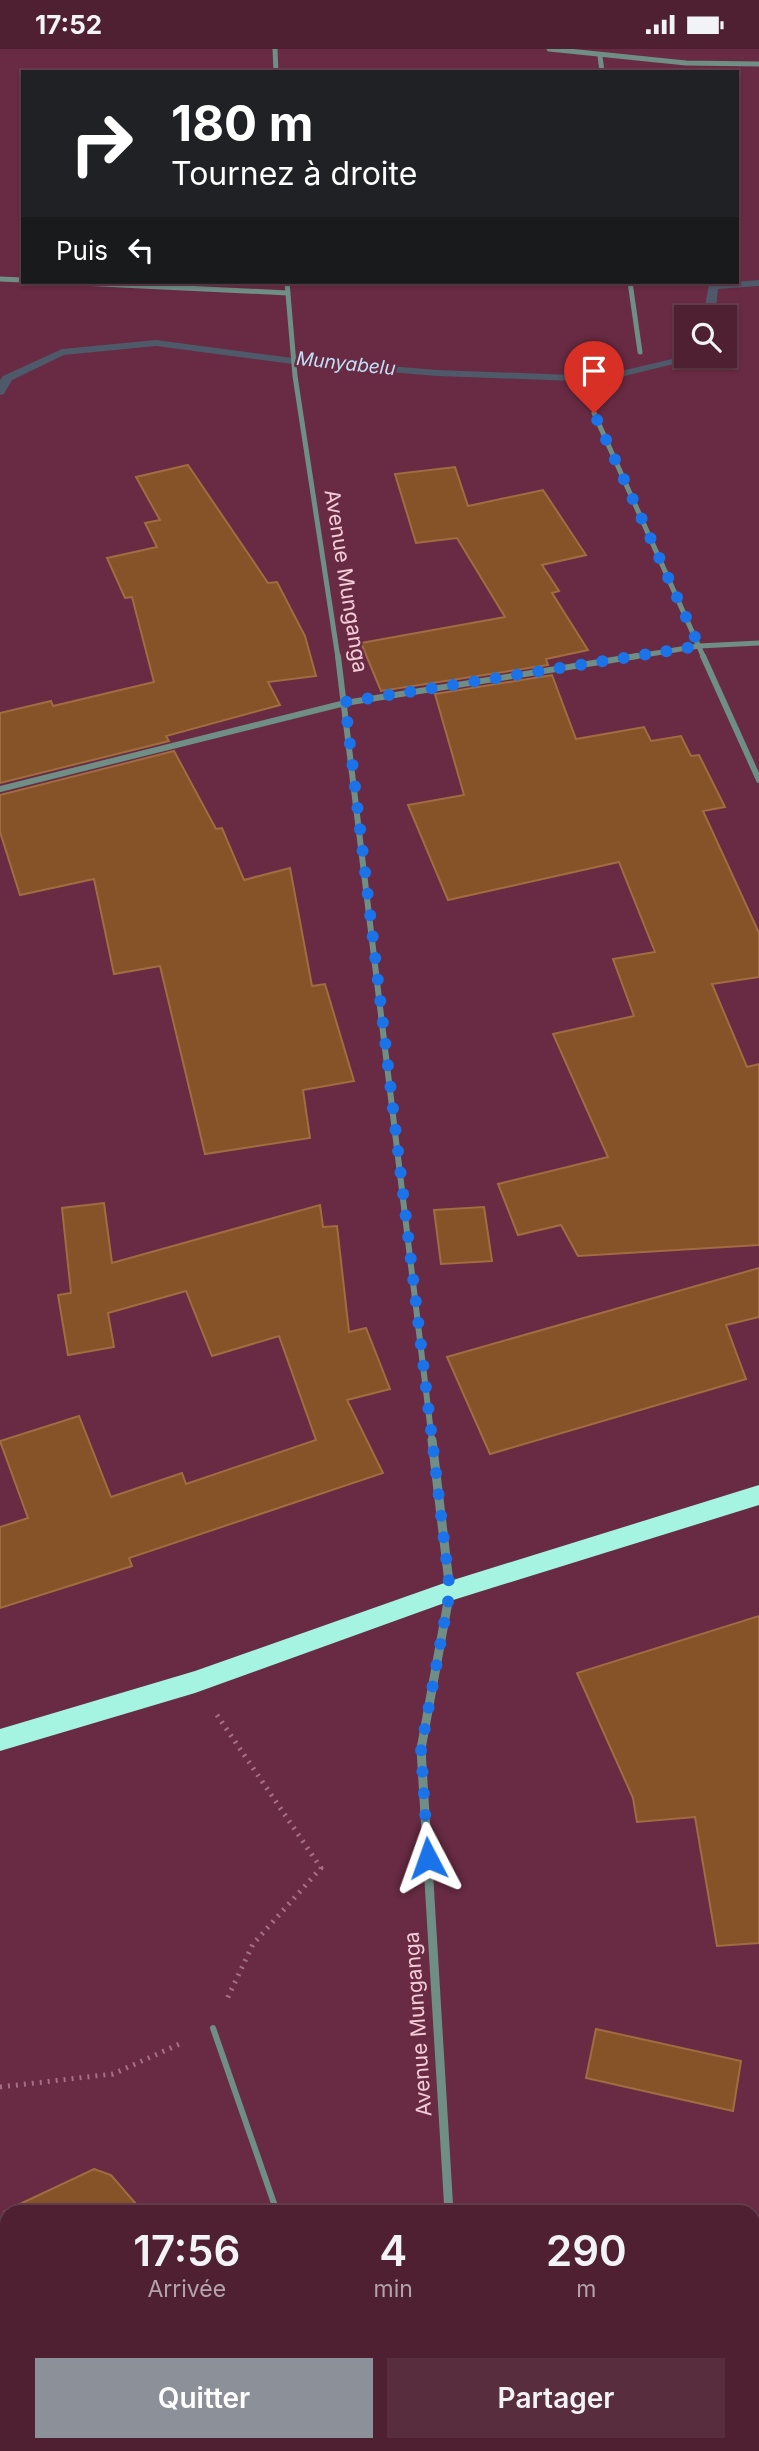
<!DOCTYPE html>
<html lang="fr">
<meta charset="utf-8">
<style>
:root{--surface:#4e2032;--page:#582d3e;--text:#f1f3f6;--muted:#b3a3ac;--line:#653e4d;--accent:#8c9099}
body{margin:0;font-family:Inter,sans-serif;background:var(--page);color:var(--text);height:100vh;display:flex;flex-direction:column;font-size:26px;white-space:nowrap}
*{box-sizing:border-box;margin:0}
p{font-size:23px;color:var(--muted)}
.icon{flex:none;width:38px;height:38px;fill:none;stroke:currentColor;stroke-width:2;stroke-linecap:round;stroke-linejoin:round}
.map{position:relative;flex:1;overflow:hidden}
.sheet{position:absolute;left:0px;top:2156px;width:760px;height:247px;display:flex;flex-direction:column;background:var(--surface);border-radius:21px 21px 0 0;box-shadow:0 2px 5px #0004,0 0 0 2px var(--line)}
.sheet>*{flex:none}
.hud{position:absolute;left:21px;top:21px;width:718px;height:214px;border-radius:0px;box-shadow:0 2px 5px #0004,0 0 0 2px var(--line);background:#202124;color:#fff;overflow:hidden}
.controls{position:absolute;left:674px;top:256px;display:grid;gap:14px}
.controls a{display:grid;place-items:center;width:63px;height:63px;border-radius:0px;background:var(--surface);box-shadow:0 2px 5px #0004,0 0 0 2px var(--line);font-size:35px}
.pin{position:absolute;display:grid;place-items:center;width:60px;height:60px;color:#fff;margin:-72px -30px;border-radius:50% 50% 50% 0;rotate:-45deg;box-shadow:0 0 7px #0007}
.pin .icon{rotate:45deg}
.me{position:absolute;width:77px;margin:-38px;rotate:356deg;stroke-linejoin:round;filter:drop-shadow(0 0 5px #0008)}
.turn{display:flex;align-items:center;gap:24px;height:147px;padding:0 35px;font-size:32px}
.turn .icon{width:91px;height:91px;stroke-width:2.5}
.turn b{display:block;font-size:49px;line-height:60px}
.then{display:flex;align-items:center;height:66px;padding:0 35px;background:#0003;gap:14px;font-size:26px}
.eta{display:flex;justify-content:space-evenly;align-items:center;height:119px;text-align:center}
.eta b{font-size:42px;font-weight:600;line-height:49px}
.action{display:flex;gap:14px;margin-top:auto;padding:14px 35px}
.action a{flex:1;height:80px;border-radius:0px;background:var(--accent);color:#fff;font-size:28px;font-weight:600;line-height:80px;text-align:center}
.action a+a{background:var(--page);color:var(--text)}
.status{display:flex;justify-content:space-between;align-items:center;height:49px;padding:0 35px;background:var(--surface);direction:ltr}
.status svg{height:19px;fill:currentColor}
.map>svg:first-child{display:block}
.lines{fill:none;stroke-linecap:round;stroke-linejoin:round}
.stream{fill:#4e5969;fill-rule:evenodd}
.building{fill:#865227;stroke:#a26c41;stroke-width:2}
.path{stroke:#a47083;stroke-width:5;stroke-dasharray:2 6;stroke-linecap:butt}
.lane{stroke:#6e8e86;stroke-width:6}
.street-far2{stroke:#6e8e86;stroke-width:5}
.street-far1{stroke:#6e8e86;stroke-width:6}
.street{stroke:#6e8e86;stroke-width:9}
.highway{fill:#a4f4e1;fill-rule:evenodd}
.route{stroke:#1a73e8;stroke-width:12;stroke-dasharray:0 21.6}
.labels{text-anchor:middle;stroke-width:5;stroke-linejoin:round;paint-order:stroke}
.far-water-label{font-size:19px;font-style:italic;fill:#c0e0f6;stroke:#682b43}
.street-label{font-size:21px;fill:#f3ccd8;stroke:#682b43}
</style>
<div class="status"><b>17:52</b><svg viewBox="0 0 49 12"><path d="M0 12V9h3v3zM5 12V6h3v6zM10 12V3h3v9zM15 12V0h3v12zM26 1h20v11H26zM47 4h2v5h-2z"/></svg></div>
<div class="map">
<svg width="759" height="2402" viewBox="0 0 759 2402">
<rect width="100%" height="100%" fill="#682b43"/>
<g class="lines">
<g class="stream">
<polygon points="759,231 759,237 718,240 715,268 703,268 709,235"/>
<polygon points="156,291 293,309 437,321 600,327 689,306 711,306 600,333 437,327 293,315 156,297 64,306 12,331 4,345 0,346 0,331 3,327 62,300"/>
</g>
</g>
<g class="building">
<polygon points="188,416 268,534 277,533 305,587 316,627 268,633 280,656 166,687 169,692 0,734 0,664 51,652 53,657 154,633 132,548 125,549 107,509 157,498 145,474 160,471 136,428"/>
<polygon points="455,418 468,457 543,441 586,506 542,516 559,542 552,544 588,601 546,610 548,616 381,642 361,594 505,568 457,489 416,494 395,425"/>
<polygon points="552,626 576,690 644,678 651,692 681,687 691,707 699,706 725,758 703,762 759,884 759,928 712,935 747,1018 759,1015 759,1196 578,1207 561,1176 518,1186 498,1135 608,1108 553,985 634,967 613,910 655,903 619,813 448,851 408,756 464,746 435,645"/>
<polygon points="174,702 216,780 222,779 244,831 290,819 312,937 325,935 354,1032 303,1041 310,1089 205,1105 160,917 114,925 94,830 20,846 0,783 0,746"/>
<polygon points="104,1154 112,1214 320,1156 323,1178 337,1177 349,1283 366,1279 390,1340 347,1351 383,1424 129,1509 132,1517 0,1559 0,1478 28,1469 0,1392 79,1367 111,1448 182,1424 186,1435 316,1391 279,1287 212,1307 186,1242 108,1264 114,1298 68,1306 58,1246 71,1244 62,1159"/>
<polygon points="484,1158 492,1212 441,1215 434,1161"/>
<polygon points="759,1219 759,1268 726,1276 746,1330 490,1405 447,1308"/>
<polygon points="759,1567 759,1894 717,1897 695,1768 637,1773 633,1749 577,1624"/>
<polygon points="596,1980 741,2012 733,2062 586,2029"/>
<polygon points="94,2120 111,2126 143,2163 3,2163"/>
</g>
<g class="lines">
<g class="path">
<polyline points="217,1666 321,1819 253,1895 227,1950"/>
<polyline points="0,2038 113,2025 184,1993"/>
</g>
<g class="lane">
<polyline points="213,1979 277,2163"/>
<polyline points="0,2258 7,2263"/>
<polyline points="175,2396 183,2402"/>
<polyline points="317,2396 318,2402"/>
</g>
<g class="street-far2">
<polyline points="275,0 276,23"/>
<polyline points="549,0 686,14 759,15"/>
<polyline points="600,7 602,23"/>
<polyline points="0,230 23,231"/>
<polyline points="59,233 288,244"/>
<polyline points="287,233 295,327 338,609"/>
<polyline points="630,233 640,303"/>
<polyline points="594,364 704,609"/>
<polyline points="626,609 699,597 759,594"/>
</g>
<g class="street-far1">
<polyline points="338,607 432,1392"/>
<polyline points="703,607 759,731"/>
<polyline points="0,740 345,654 637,607"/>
</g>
<g class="street">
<polyline points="432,1391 450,1542 421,1700 449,2163"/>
<polyline points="464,2396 464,2402"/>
</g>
<polygon class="highway" points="759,1436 759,1456 450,1552 195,1644 0,1702 0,1680 195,1622 450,1532"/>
</g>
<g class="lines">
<polyline class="route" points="428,1809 421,1700 450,1542 345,653 699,597 594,364"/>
</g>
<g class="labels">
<g class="far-water-label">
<text transform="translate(346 314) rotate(6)" y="7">Munyabelu</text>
</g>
<g class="street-label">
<text transform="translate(346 532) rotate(81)" y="7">Avenue Munganga</text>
<text transform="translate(418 1975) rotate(-94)" y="7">Avenue Munganga</text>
</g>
</g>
</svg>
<div class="controls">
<a><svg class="icon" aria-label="search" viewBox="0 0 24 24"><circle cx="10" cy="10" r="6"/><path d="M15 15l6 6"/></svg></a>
</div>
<div class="pin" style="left:594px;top:364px;background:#d93025"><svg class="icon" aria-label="arrive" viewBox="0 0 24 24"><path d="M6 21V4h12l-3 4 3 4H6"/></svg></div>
<svg class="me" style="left:428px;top:1809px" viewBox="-20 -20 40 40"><path d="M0-17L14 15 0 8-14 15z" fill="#1a73e8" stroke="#fff" stroke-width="4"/></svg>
<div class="hud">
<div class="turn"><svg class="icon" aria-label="right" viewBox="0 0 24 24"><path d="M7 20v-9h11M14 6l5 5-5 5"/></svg><div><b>180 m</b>Tournez à droite</div></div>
<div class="then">Puis<svg class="icon" aria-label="left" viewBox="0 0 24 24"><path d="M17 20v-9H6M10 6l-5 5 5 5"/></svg></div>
</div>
<section class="sheet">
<div class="eta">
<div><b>17:56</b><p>Arrivée</p></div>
<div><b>4</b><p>min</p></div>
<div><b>290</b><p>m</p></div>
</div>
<div class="action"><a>Quitter</a><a>Partager</a></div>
</section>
</div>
